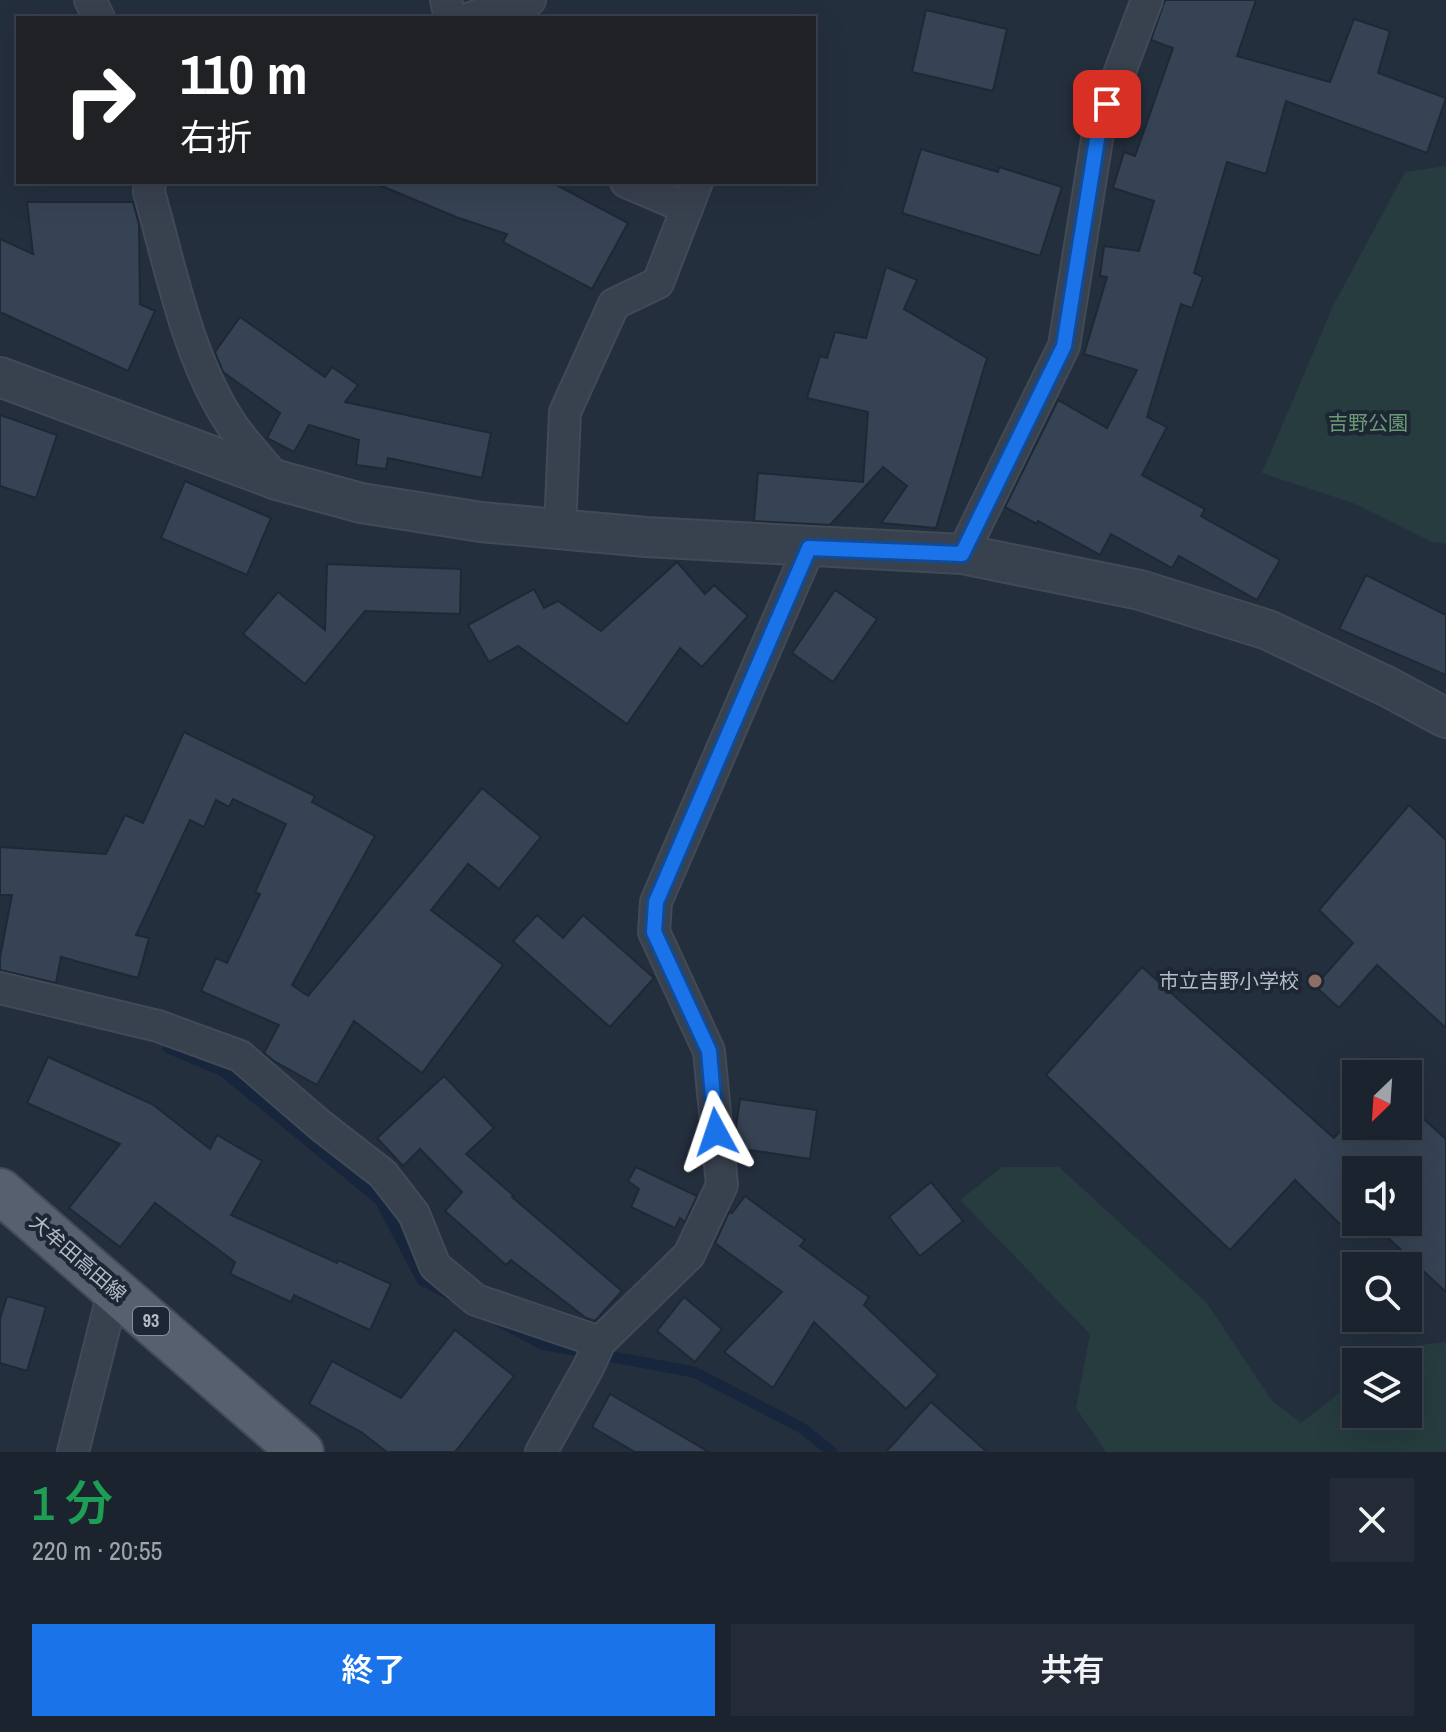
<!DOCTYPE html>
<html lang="ja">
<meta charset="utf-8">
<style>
:root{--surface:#1b232e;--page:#242b36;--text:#f1f3f6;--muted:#a0a4aa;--line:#39404a;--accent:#1a73e8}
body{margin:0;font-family:"Archivo Narrow","Noto Sans JP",sans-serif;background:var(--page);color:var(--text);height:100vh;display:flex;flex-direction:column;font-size:30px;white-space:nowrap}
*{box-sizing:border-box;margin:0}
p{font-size:26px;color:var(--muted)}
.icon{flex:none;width:44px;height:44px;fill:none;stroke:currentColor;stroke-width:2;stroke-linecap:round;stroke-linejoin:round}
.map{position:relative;height:1452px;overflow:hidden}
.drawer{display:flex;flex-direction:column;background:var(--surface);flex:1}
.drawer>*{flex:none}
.hud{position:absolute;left:16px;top:16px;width:800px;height:168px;border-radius:0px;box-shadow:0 8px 32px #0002,0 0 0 2px var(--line);background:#202124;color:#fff;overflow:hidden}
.needle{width:52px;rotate:205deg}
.fabs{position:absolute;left:1342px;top:1060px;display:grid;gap:16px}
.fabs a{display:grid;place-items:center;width:80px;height:80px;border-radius:0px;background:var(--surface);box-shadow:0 8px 32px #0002,0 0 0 2px var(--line);font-size:40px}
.pin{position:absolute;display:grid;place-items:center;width:68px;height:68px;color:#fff;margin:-34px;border-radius:16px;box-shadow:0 4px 12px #0006}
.me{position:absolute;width:88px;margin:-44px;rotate:355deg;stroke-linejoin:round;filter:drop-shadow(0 0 6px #0008)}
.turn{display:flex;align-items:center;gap:28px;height:168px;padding:0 32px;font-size:36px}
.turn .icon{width:104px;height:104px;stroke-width:2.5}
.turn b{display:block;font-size:56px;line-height:68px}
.round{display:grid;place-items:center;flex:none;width:84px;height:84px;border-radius:0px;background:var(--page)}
.headline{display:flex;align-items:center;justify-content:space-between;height:136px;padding:0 32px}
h1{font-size:48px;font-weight:600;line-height:60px;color:#1e9e55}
.cta{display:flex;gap:16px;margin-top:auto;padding:16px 32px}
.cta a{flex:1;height:92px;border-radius:0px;background:var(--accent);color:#fff;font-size:32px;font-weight:600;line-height:92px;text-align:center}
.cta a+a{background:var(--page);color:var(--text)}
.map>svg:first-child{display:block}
.green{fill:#263c3f}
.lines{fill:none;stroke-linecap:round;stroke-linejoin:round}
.stream{stroke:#17263c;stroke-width:11}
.building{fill:#364354;stroke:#1f2835;stroke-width:2}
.minor-casing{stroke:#414a57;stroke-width:34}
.tertiary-casing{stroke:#414a57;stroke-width:42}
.primary-casing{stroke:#414a57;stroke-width:48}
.minor{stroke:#38414e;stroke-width:30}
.tertiary{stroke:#38414e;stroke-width:38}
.primary{stroke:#56606e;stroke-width:44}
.route-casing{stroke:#114b97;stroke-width:20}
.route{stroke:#1a73e8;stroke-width:14}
.education-dot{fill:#8d6e63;stroke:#1d2633;stroke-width:3}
.labels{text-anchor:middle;stroke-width:8;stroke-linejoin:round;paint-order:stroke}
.shield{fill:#1d2633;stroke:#878f9c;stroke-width:2}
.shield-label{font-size:18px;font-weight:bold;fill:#b4bcc9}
.park-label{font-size:20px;fill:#6b9a76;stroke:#1d2633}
.poi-label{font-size:20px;fill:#b4bcc9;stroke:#1d2633;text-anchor:end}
.street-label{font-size:20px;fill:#b4bcc9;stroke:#1d2633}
</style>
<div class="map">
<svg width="1446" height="1452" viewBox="0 0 1446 1452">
<rect width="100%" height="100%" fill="#242f3e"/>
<g class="green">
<polygon points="1446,166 1446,544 1432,542 1353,503 1262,473 1333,306 1405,172"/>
<polygon points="1002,1167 1059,1167 1207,1303 1272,1401 1301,1423 1356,1380 1356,1414 1408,1414 1408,1362 1378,1362 1395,1348 1446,1342 1446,1452 1106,1452 1076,1408 1090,1334 960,1200"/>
</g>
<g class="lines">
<g class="stream">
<polyline points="168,1048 223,1071 380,1200 422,1280 452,1296"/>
<polyline points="499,1321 542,1344 694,1372 802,1428 832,1452"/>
</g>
</g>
<g class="building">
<polygon points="1165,0 1256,0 1237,56 1330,82 1354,19 1390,31 1378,73 1446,98 1427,153 1286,101 1266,174 1227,162 1194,273 1203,277 1192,308 1181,304 1147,417 1167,427 1142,475 1205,509 1201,516 1280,560 1257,600 1179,556 1172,568 1111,534 1100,555 1038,521 1037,524 1005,507 1058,400 1107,428 1137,370 1084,354 1107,277 1100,276 1104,246 1139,251 1154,201 1113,188 1124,152 1135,156 1173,48 1151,40"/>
<polygon points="926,10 1007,29 993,91 912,72"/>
<polygon points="921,149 998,172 999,167 1062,187 1040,256 902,213"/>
<polygon points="372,182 551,182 628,223 592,289 503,242 507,234 456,217"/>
<polygon points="27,202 133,202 139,224 140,304 155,311 128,371 0,312 0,239 33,254"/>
<polygon points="886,267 917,280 904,309 987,358 936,528 881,523 907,486 883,467 830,525 754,521 758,473 863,482 868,412 807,398 820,356 827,358 835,332 866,338"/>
<polygon points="240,317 325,377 332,367 358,385 345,402 491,433 482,478 388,458 386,469 356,465 359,440 309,425 294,452 267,438 280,413 223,372 215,352"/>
<polygon points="0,415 57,435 36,498 0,486"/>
<polygon points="185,481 271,518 247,575 161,538"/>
<polygon points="677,562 705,594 714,585 748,616 702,667 680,648 627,724 518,646 489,662 468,625 534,589 544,608 558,601 601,631"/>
<polygon points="327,564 461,569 460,614 365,611 305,684 243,634 278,592 325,630"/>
<polygon points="1366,575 1446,615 1446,675 1339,629"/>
<polygon points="835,590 877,619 833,682 792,653"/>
<polygon points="184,732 315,796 312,802 375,836 292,985 308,996 482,788 541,837 499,889 468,864 431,910 503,965 422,1073 354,1021 317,1085 274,1061 264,1053 279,1025 201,991 216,958 227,963 260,894 255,892 286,824 233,799 229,807 216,800 204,827 190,820 136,935 149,938 138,978 61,957 56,983 0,970 0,957 12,895 0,895 0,847 106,854 125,815 143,823"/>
<polygon points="1409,805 1446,840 1446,1028 1377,965 1339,1008 1315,986 1353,943 1319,910"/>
<polygon points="537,915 563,938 583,915 654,978 610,1027 513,941"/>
<polygon points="1142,967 1334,1138 1356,1114 1356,1126 1408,1126 1408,1105 1446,1139 1446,1292 1371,1222 1408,1222 1408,1170 1356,1170 1356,1222 1363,1222 1350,1234 1295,1180 1230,1250 1046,1075"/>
<polygon points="48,1057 152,1104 210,1149 217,1135 262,1161 231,1215 337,1263 338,1260 391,1284 370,1330 294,1295 291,1302 230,1274 235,1262 155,1203 120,1247 69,1208 120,1144 27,1103"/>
<polygon points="444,1076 494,1128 466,1154 514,1196 512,1197 622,1291 595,1321 586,1318 511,1260 506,1265 445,1211 462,1192 420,1149 403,1166 377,1138"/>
<polygon points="740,1099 817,1110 810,1159 736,1148 735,1134"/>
<polygon points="636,1167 697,1196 685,1222 680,1218 675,1228 631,1207 639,1189 628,1181"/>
<polygon points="931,1182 963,1221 920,1256 889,1217"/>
<polygon points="745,1196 805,1240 800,1246 869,1297 864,1305 938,1375 906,1409 814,1322 773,1388 724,1352 782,1292 715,1243 729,1212 732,1213"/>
<polygon points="7,1296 46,1307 27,1371 0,1363 0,1319"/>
<polygon points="684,1297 722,1329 695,1362 657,1331"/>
<polygon points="455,1330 514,1376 455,1452 387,1452 361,1432 309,1404 332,1361 401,1398"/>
<polygon points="610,1394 709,1452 635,1452 592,1427"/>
<polygon points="931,1402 987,1452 886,1452"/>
</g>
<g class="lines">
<defs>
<g id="minor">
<polyline points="90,0 99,18"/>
<polyline points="446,0 450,18"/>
<polyline points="470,18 530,0"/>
<path d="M150,182l-1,10c22,77 39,170 85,236 13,18 29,35 43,52"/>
<polyline points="626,182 687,208"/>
<polyline points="560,529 565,412 614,304 658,283 697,182"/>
<polyline points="962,554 1064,346 1099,127 1147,0"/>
<polyline points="0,988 158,1026 240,1056 320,1125 383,1174 414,1214 435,1266 476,1300 600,1342"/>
<polyline points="73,1452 114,1289"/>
<polyline points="541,1452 588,1368 600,1342 689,1255 722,1185 709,1051 654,932 656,902 809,548"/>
</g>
<polyline id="tertiary" points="0,377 277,480 361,503 481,522 646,537 962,554 1140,590 1268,630 1388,687 1446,718"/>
<polyline id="primary" points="0,1191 301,1452"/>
</defs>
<use href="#minor" class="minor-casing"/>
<use href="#tertiary" class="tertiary-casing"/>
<use href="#primary" class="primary-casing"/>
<use href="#minor" class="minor"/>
<use href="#tertiary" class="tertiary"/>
<use href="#primary" class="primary"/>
</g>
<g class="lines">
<defs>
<polyline id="route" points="716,1132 709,1051 654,932 656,902 809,548 962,554 1064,346 1099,127 1107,104"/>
</defs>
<use href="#route" class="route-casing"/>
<use href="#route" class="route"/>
</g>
<circle class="education-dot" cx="1315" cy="981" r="8"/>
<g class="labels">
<rect class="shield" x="133" y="1307" width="36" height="28" rx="6"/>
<g class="shield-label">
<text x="151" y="1327">93</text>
</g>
<g class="park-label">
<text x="1368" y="430">吉野公園</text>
</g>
<g class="poi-label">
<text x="1299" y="988">市立吉野小学校</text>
</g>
<g class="street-label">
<text transform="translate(78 1258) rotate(41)" y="7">大牟田高田線</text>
</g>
</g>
</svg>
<div class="fabs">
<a><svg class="needle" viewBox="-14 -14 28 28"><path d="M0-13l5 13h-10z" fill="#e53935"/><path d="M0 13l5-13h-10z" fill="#a0a4aa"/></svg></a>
<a><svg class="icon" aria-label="sound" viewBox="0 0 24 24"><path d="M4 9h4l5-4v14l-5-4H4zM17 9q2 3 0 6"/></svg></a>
<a><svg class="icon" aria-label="search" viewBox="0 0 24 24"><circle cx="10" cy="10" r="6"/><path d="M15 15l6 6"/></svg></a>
<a><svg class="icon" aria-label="layers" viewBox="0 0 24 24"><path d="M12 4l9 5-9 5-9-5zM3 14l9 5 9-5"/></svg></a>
</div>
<div class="pin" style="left:1107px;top:104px;background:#d93025"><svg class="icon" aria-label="arrive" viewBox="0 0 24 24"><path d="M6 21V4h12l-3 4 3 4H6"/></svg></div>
<svg class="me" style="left:716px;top:1132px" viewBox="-20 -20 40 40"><path d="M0-17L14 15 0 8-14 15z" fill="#1a73e8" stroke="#fff" stroke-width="4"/></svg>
<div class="hud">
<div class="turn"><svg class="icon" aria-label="right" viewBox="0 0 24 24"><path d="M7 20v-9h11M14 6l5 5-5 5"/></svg><div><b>110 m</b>右折</div></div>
</div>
</div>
<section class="drawer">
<div class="headline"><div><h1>1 分</h1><p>220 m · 20:55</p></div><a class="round"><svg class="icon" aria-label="close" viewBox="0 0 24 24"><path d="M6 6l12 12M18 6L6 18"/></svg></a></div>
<div class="cta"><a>終了</a><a>共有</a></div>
</section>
